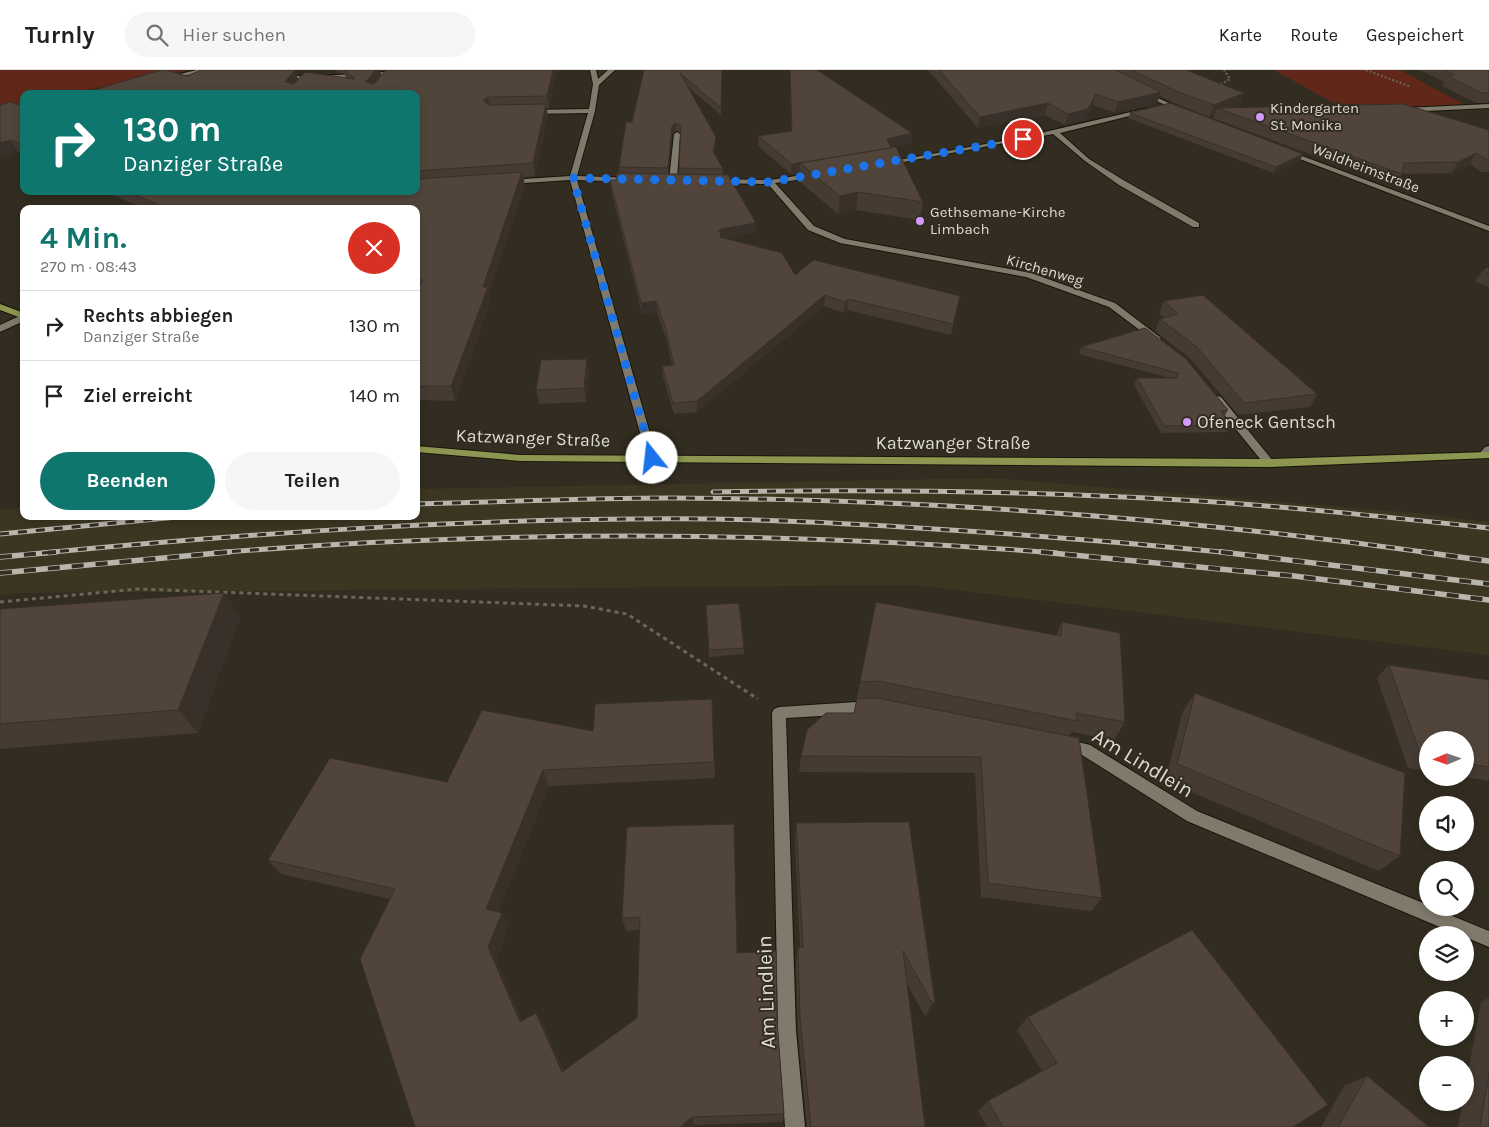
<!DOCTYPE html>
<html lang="de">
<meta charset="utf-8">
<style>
:root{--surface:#fff;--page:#f6f6f6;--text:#202124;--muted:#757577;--line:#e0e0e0;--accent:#0f766e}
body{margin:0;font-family:Karla,sans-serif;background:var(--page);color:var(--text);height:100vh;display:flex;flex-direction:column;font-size:19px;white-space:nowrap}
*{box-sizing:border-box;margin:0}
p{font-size:16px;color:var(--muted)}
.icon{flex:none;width:28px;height:28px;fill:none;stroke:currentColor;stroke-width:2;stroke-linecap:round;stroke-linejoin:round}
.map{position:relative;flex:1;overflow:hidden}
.side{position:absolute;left:20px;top:135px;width:400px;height:315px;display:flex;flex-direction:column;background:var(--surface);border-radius:10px;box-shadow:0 2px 8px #0003}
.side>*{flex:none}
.hud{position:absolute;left:20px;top:20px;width:400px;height:105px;border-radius:10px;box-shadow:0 2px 8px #0003;background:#0f766e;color:#fff;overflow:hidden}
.needle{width:32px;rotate:268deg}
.controls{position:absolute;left:1419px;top:661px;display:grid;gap:10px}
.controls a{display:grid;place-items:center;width:55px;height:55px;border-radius:50%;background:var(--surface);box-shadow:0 2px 8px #0003;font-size:25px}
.pin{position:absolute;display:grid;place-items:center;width:42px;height:42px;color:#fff;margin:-21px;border:2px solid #fff;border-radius:50%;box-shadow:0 1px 5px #0007}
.me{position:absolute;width:55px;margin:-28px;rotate:344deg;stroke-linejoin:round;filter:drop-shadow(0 0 4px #0008)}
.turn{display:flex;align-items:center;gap:18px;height:105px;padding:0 20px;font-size:22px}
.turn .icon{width:65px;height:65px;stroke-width:2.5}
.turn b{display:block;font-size:35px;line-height:42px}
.round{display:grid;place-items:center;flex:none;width:52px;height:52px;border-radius:26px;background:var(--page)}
.summary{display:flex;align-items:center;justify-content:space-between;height:85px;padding:0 20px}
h1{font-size:30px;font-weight:700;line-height:38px;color:var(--accent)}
.button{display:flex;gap:10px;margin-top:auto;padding:10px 20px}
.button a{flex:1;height:58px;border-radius:30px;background:var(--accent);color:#fff;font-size:20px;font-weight:700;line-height:58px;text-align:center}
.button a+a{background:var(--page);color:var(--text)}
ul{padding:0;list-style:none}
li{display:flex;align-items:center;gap:15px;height:70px;padding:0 20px;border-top:1px solid var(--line)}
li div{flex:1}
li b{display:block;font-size:19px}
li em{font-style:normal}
header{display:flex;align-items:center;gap:30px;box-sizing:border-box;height:70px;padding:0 25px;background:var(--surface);border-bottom:1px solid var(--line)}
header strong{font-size:24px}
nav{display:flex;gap:28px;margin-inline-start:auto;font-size:18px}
.search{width:350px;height:45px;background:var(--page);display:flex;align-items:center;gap:12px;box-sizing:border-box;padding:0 18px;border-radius:28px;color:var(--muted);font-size:19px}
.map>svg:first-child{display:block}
.built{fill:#3c3522}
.green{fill:#61281a}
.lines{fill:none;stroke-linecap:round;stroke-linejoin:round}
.minor-casing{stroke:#191509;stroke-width:2}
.major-casing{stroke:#191509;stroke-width:2}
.path-far1{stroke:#6a665a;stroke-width:2;stroke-dasharray:2 2;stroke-linecap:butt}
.path{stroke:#6a665a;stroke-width:3;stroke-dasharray:4 4;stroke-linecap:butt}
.minor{fill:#7f7a6b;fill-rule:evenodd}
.major{fill:#8c9650;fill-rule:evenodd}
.rail-far1-casing{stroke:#b8b5ac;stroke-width:5}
.rail-casing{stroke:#b8b5ac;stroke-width:5.5}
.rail-far1{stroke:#322d20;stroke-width:3;stroke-dasharray:9;stroke-linecap:butt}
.rail{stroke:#322d20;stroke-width:4;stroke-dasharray:12;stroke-linecap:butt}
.wall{fill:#463b33;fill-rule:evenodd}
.shaded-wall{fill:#393029}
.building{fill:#51453b;stroke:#393029}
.route{stroke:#1a73e8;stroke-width:9;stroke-dasharray:0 16.2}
.poi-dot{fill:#d59bfb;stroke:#322d20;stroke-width:2}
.labels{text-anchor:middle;stroke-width:4;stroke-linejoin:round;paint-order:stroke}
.far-poi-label{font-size:15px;fill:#dedbd3;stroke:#322d20;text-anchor:start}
.far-street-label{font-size:15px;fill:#dedbd3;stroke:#322d20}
.poi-label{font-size:18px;fill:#dedbd3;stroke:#322d20;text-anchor:start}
.street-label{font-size:18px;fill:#dedbd3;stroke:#322d20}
.near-street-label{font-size:21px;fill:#dedbd3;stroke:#322d20}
</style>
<header>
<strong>Turnly</strong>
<div class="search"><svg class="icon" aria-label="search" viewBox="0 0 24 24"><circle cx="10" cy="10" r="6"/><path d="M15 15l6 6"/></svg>Hier suchen</div>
<nav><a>Karte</a><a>Route</a><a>Gespeichert</a></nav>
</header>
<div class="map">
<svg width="1489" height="1057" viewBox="0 0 1489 1057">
<rect width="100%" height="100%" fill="#322d20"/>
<polygon class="built" points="991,408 1416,443 1489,452 1489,585 915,515 19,523 0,526 0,440 24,438 24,446 416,446 416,419"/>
<g class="green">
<polygon points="0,0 189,0 66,24 24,24 24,36 0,44"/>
<polygon points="1274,0 1400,0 1465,35 1345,39"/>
</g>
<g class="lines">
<defs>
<g id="minor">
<polygon points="197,0 209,0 166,10 163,8"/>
<polygon points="267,0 277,0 310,9 298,24 291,24 303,10"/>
<polygon points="590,0 596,0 598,9 608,0 615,0 599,15 595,41 577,106 633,108 637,110 633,112 577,110 657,388 652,391 647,388 570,110 509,114 505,112 509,110 570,106 588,43 530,44 527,42 530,40 589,39 593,14"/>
<polygon points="400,1 402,4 322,10 319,8 322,6"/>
<polygon points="1143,23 1147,23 1184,40 1179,41 1143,25"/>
<polygon points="1489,34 1489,38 1405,42 1402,40 1405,38"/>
<polygon points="1144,39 1147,41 1146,42 1060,63 1089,89 1125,111 1199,153 1199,157 1193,157 1119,115 1085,91 1053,64 887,95 883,93 1023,67"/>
<polygon points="677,62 680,64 677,110 673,112 669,110 674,64"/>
<polygon points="1286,80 1489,156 1489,161 1284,83 1283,82"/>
<polygon points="815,103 819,105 818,107 775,113 814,156 845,169 1031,203 1115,233 1161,268 1159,270 1153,270 1109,237 1026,207 840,173 808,160 768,114 716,113 712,111 716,109 770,110"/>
<polygon points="24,244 24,251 0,262 0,255"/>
<polygon points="1217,326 1221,327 1273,391 1274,393 1273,395 1265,395 1213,331 1212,329"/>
<polygon points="1489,376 1489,385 1483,388 1479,387 1478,385 1485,377"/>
<polygon points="872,631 877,633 879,637 877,641 872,643 786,648 796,961 805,1057 785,1057 778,961 772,643 774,639 779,637"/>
<polygon points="1066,669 1090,675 1197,741 1428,835 1428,838 1433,838 1489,861 1489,877 1465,867 1465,865 1459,865 1187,751 1082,685 1061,679 1059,675 1061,671"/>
</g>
<g id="major">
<polygon points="0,234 24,243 24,249 0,240"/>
<polygon points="416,376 521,385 1269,389 1489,382 1489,388 1269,397 521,391 416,382"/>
</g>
</defs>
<use href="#minor" class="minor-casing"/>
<use href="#major" class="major-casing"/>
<g class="path-far1">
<polyline points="1366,0 1409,16"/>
<polyline points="1217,16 1230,9 1224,0"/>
</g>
<polyline class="path" points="0,532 138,519 584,536 627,544 758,629"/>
<use href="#minor" class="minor"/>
<use href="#major" class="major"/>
<defs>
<g id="rail-far1">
<path d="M713,422c156,-3 312,-1 469,8 102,6 205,17 307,28"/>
<path d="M416,434c85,-2 170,-6 256,-6 253,1 508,20 759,55"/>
<polyline points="0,464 188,446"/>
<path d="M42,483c223,-21 447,-36 670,-34 74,1 148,5 222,10 100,6 199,14 298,24"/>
<path d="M214,483c280,-23 562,-22 843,0"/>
</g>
<g id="rail">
<polyline points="1041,482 1294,506 1489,530"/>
<polyline points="1221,482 1489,514"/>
<polyline points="1422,482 1489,491"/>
<polyline points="0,487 56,482"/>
<polyline points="0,503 229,482"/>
</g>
</defs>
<use href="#rail-far1" class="rail-far1-casing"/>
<use href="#rail" class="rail-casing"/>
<use href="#rail-far1" class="rail-far1"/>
<use href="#rail" class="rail"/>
</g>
<g class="wall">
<polygon points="295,0 298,10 346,8 344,3 339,3 336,0 385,0 380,1 381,6 386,0 557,0 549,38 546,38 548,46 535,106 523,107 525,115 489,222 491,231 455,331 416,330 416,139 144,139 105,121 416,121 416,24 187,6"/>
<path d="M644,0h78l-1,45 -34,-29 29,59 -2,9 9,15v6l32,58 -29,6 69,36 162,32 -6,28 -104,-25 -3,3 -20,-7 -127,106 -23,2 -11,-37 -1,-11 10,-1 -6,-27 -9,-26 -15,2 -31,-123 -1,-11h6l3,-7v-6l13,-45zM676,60l5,4 -2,34v6h-11l4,-40z"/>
<polygon points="790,0 912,63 911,73 891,77 923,132 920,150 856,140 838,144 799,111 799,103 791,104 758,76 758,66 791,61"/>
<polygon points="928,0 1186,0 1240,34 1232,37 1489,60 1489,102 1481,102 1470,94 1451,103 1402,104 1396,116 1213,48 1214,45 1209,47 1172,32 1160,26 1157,33 1115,43 1093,35 1085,50 1065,55 1045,45 978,58"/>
<polygon points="1420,0 1489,0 1489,33 1476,33 1442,16 1444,12"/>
<polygon points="0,35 24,36 24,84 18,82 0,89"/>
<polygon points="1130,43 1303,84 1300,90 1273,103 1128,48"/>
<polygon points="1489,197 1489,217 1475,211 1483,200"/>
<polygon points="1164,231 1317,324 1310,337 1238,345 1191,289 1155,261 1160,249 1164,248 1159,243"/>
<polygon points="1145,258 1228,340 1224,347 1230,355 1226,362 1161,363 1134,315 1137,308 1170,308 1079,284 1081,277"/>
<polygon points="587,289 589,302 586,332 539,334 536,320"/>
<polygon points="224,523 240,547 198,663 0,679 0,539"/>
<polygon points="706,535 744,578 744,584 709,587"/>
<polygon points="1062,552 1125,652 1114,670 1072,662 1069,666 1102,828 1091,841 981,827 975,703 799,702 801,686 854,643 860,612 1056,565"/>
<polygon points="1389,595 1489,610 1489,711 1465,707 1465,670 1428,670 1428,701 1408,698 1377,608"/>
<polygon points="1195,623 1400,786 1379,801 1165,711 1183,641"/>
<polygon points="712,629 715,708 549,716 498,842 502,843 509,856 496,890 522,951 536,943 543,953 564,1001 637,948 639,860 626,861 622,848 627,757 737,883 777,951 784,1044 783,1052 694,1055 415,1057 390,829 281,804 268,790 447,712 593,661"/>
<polygon points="909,752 935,932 928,945 925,946 907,914 925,1057 807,1057 798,961 796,892 798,878 800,878 795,770 796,753"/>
<polygon points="1489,928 1489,1057 1458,1057 1463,1032 1465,1032 1465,1019 1481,932"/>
<polygon points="1028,947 1293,1057 987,1057 978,1041 988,1031 1042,1001 1017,960"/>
<polygon points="1367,1006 1429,1057 1321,1057 1344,1016"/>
</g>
<g class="shaded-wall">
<polygon points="295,0 299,12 289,24 285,12"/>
<polygon points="375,0 380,0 382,7 369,24 366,12"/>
<polygon points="553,0 557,0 549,38 547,26"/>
<polygon points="1161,22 1157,33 1115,43 1118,32"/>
<polygon points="1244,23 1240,34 1224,40 1217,38 1214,45 1209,47 1214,35"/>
<polygon points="1096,24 1093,35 1085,50 1065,55 1068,44"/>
<polygon points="488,27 490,39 483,30"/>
<polygon points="1048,33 1045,45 978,58 980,47"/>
<polygon points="546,34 548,46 535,106 533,93"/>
<polygon points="676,53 676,60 672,64 668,106 668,98 672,56"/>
<polygon points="912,63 911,73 886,78 887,69"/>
<polygon points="716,67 716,75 713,89 713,81"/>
<polygon points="11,70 18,82 0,89 0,73"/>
<polygon points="891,78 800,93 799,103 791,104 792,94"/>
<polygon points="1476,83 1470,94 1451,103 1458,92"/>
<polygon points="1303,84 1300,90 1273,103 1276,97"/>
<polygon points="522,102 525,115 489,222 491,231 455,331 451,316 483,217"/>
<polygon points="858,122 856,140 838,144 840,126"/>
<polygon points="756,153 755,163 722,170 718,161 721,159"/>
<polygon points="825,225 824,236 697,342 697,331"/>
<polygon points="848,229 847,240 844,243 845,232"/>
<polygon points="656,231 657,242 642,244 641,233"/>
<polygon points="587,289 589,302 586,332 584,318"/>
<polygon points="224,523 240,547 198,663 178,640"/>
<polygon points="543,700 549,716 494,852 486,839"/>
<polygon points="502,843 509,856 496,890 528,963 520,952 488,877"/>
<polygon points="935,932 928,945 925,946 932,933"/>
<polygon points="536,943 543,953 568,1011 562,1002"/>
<polygon points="692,1047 694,1055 692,1057 680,1057"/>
</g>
<g class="building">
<polygon points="161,0 166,0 187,6 201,0 295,0 285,12 294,14 305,2 355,9 345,0 375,0 366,12 374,14 386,0 553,0 547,26 488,27 483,30 488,35 546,34 533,93 416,101 416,24 81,24"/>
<polygon points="644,0 722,0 721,38 680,3 716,67 713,81 723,99 679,98 681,56 676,53 672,56 668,98 619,97 626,52 632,52"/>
<polygon points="790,0 817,0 912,63 887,69 891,78 792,94 758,66 792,61"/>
<polygon points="939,0 1115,0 1161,22 1118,32 1096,24 1088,39 1068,44 1048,33 980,47"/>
<polygon points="1132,0 1186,0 1244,23 1214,35 1176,21"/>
<polygon points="1445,0 1489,0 1489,23 1482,23 1448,6 1455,5"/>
<polygon points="69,21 76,24 61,24"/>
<polygon points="10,32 24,36 24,75 11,70 0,73 0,35"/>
<polygon points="1170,33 1303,84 1276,97 1130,43"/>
<polygon points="1403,34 1489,60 1489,91 1476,83 1458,92 1404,93 1402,104 1217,38"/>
<polygon points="896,77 923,132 858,122 840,126 800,93"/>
<polygon points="522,102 483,217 488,217 451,316 416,316 416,223 423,210 416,209 416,139 167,139 127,121 416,121 416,109"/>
<polygon points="617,103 728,105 756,153 721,159 718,161 721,162 720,167 782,183 795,205 814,190 960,226 953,254 848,229 845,232 825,225 697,331 673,333 662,296 674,295 665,256 656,231 641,233 610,110 616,110"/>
<polygon points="1489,197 1489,203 1483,200"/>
<polygon points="1203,225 1317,324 1244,333 1197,277 1160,249 1178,244 1164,231"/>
<polygon points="1145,258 1186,289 1228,340 1221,341 1230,355 1164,356 1137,308 1177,308 1178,303 1081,277"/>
<polygon points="587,289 584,318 536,320 541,290"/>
<polygon points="224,523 178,640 0,654 0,539"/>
<polygon points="876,532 1061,566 1062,552 1120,563 1125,652 1076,643 1077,651 878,611 860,612"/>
<polygon points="739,533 744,578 709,580 706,535"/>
<polygon points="1389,595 1489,610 1489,697 1465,693 1465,670 1428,670 1428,687 1421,686"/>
<polygon points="1195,623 1405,703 1400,786 1177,694"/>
<polygon points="877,628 1079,668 1102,828 988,813 981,687 801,686 807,660 826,643 854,643 857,629"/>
<polygon points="712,629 714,692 543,700 486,839 502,843 488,877 520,952 536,943 562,1002 637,948 640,847 622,848 627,757 734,754 737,883 776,881 777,951 784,1044 692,1047 680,1057 415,1057 360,889 395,819 268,790 330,688 447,712 482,640 593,661 595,634"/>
<polygon points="909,752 935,932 932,933 903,881 925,1057 811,1057 800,948 798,878 803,877 796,753"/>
<polygon points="1192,860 1328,1035 1293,1057 1003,1057 988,1031 1057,993 1028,947"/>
<polygon points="1489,1004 1489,1057 1480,1057"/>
<polygon points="1367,1006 1429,1057 1338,1057"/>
</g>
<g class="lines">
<polyline class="route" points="652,388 573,108 770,112 1023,69"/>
</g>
<g class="poi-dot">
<circle cx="1260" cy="47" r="5"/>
<circle cx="920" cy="151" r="5"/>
<circle cx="1187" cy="352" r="5"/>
</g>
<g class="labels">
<g class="far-poi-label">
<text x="1270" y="43">Kindergarten<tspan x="1270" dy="17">St. Monika</tspan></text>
<text x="930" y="147">Gethsemane-Kirche<tspan x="930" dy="17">Limbach</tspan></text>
</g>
<g class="far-street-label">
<text transform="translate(1366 98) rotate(21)" y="5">Waldheimstraße</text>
<text transform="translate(1045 200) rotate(16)" y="5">Kirchenweg</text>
</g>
<g class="poi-label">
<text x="1197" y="358">Ofeneck Gentsch</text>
</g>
<g class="street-label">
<text transform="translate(533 368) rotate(2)" y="6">Katzwanger Straße</text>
<text x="953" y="379">Katzwanger Straße</text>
</g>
<g class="near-street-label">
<text transform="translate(1143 693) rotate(31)" y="7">Am Lindlein</text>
<text transform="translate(766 922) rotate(-92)" y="7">Am Lindlein</text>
</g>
</g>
</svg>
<div class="controls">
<a><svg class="needle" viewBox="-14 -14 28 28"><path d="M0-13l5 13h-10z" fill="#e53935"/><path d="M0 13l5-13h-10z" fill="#757577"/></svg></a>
<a><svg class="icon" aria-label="sound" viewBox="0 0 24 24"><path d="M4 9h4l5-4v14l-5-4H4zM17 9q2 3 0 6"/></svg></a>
<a><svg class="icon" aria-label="search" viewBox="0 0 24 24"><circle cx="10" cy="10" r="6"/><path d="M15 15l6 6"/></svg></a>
<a><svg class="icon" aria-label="layers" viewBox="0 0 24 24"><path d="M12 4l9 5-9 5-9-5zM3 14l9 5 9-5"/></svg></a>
<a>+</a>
<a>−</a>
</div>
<div class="pin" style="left:1023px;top:69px;background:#d93025"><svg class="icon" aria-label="arrive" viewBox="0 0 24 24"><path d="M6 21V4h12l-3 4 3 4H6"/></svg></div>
<svg class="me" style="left:652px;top:388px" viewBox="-20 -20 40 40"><circle r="19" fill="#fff"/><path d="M0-13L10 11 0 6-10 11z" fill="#1a73e8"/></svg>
<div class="hud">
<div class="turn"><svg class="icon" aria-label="right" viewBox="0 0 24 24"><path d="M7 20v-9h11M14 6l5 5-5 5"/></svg><div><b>130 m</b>Danziger Straße</div></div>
</div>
<section class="side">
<div class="summary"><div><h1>4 Min.</h1><p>270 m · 08:43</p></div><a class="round" style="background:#d93025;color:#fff"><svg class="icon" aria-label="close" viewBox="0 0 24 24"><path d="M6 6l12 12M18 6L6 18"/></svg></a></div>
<ul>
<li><svg class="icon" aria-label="right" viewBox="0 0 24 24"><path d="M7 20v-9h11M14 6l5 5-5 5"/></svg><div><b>Rechts abbiegen</b><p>Danziger Straße</p></div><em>130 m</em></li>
<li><svg class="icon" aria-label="arrive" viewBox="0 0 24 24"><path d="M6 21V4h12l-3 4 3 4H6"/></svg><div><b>Ziel erreicht</b></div><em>140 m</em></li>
</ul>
<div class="button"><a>Beenden</a><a>Teilen</a></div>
</section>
</div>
